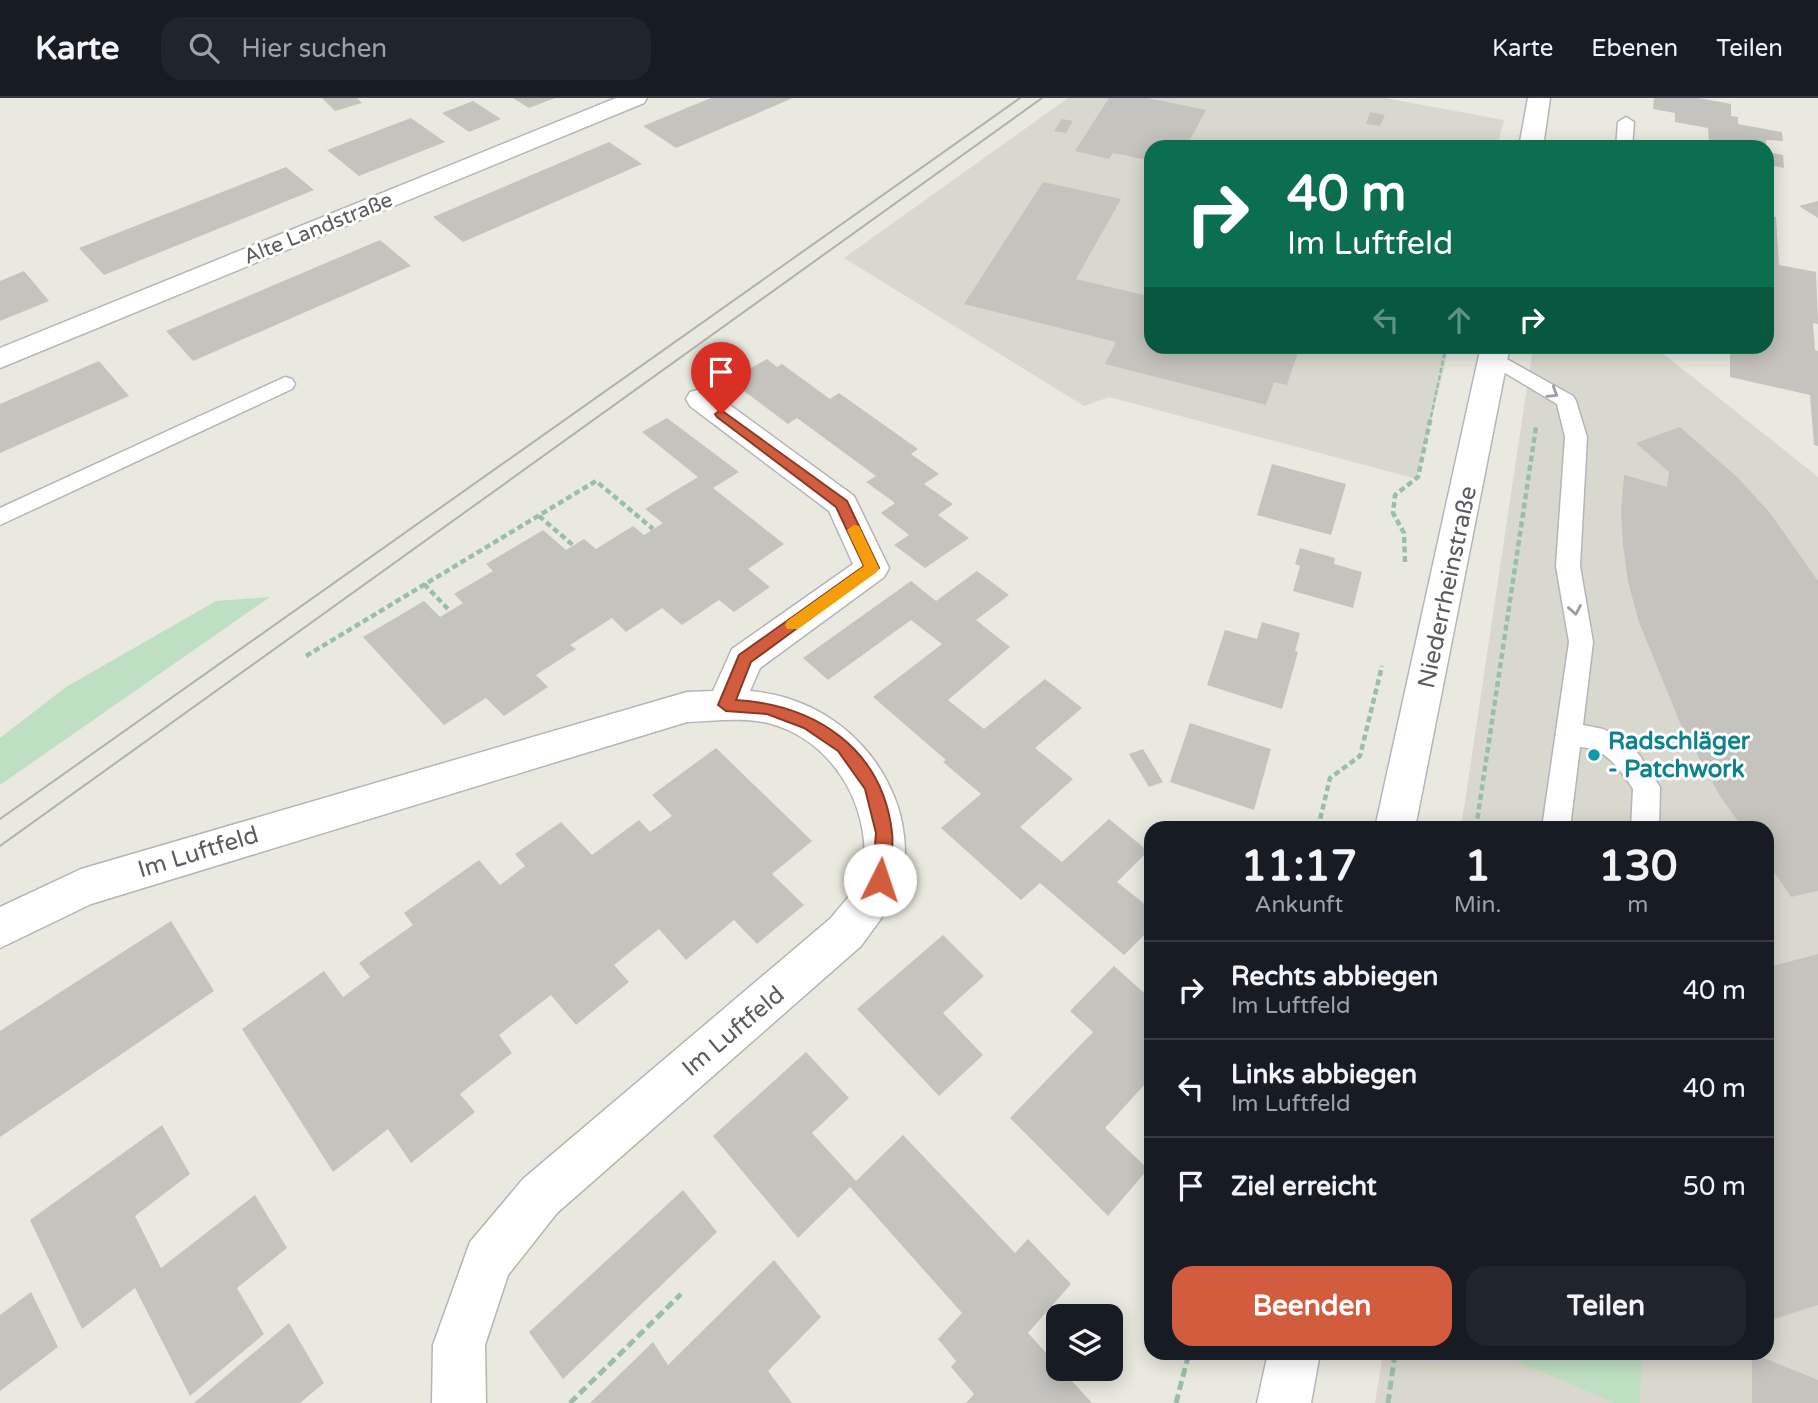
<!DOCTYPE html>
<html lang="de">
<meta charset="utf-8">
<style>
:root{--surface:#171b24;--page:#20242c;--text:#f1f3f6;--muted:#9ea1a6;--line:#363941;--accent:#d25d3e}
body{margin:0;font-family:"Varela Round",sans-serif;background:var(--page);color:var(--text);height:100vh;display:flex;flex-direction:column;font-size:26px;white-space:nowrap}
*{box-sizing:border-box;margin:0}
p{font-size:23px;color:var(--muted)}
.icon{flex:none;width:38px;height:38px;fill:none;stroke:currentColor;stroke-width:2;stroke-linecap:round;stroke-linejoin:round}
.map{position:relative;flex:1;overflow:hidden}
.side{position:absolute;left:1144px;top:723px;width:630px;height:539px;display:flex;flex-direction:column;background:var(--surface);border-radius:21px;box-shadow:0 4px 18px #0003}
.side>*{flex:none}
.top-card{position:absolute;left:1144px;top:42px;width:630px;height:214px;border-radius:21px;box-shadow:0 4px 18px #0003;background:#0b6e4f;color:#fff;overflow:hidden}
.buttons{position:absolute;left:1046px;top:1206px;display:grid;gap:14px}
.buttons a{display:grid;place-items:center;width:77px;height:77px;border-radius:14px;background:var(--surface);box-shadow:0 4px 18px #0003;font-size:35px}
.pin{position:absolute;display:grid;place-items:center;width:60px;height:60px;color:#fff;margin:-72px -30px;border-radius:50% 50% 50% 0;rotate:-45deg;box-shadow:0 0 7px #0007}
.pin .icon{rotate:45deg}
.me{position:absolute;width:77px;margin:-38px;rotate:4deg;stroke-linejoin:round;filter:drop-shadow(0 0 5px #0008)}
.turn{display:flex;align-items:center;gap:24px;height:147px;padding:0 28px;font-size:32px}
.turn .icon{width:91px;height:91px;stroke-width:2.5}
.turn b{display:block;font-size:49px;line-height:60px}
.lanes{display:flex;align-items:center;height:66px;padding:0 28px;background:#0003;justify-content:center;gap:35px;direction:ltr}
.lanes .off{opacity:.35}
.eta{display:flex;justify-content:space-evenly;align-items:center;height:119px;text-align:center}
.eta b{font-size:42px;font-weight:800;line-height:49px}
.action{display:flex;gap:14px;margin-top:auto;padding:14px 28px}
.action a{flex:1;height:80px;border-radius:21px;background:var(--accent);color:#fff;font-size:28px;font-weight:800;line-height:80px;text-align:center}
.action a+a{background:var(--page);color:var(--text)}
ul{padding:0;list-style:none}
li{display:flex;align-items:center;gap:21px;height:98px;padding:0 28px;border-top:2px solid var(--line)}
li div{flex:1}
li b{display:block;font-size:26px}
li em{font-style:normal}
header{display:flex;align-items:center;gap:42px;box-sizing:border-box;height:98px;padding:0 35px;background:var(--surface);border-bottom:2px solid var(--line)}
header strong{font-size:33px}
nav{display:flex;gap:38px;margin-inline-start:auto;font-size:24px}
.search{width:490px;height:63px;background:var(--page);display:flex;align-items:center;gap:18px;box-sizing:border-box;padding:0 24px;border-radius:21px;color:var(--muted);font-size:26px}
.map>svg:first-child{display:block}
.education{fill:#d9d8ce}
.green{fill:#bfdfc3}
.building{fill:#c5c3bd}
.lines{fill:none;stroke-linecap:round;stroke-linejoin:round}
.lane-casing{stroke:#b3b5b9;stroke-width:3}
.street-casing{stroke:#b3b5b9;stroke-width:3}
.secondary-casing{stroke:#b4b6bb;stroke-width:3}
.path-far2{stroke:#9abfa9;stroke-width:2.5;stroke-dasharray:5 2.5;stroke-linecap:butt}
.path-far1{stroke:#9abfa9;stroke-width:4.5;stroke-dasharray:6 3.5;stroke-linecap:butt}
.path{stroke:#9abfa9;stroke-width:5;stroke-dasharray:9 4.5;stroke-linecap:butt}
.lane{fill:#fff;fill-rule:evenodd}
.street{fill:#fff;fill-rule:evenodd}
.secondary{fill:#fff;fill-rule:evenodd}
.tram{stroke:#b0b1b1;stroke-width:2}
.oneway{stroke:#9b9d9f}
.route{fill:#d25d3e;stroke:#883c28;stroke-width:2}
.slow{fill:#f59e0b}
.culture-dot{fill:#0f9aa8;stroke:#fff;stroke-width:2.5}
.labels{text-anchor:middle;stroke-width:6;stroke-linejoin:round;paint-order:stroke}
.far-street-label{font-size:21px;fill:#595b5f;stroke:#fff}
.street-label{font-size:24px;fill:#595b5f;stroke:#fff}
.culture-label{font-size:24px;font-weight:bold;fill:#0d838f;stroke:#fff;text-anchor:start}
</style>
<header>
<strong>Karte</strong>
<div class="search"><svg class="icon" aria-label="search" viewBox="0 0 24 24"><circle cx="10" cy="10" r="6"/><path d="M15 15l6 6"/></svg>Hier suchen</div>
<nav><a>Karte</a><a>Ebenen</a><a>Teilen</a></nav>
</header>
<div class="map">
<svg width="1818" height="1305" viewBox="0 0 1818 1305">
<rect width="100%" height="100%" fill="#eae9e0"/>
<g class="education">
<polygon points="1068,0 1385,0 1504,22 1497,49 1152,49 1152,248 1449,249 1417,381 1109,299 1084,308 844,160"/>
<polygon points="1533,249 1655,249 1818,379 1818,1305 1375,1305 1383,1255 1768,1255 1768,730 1461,730"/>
</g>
<g class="green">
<polygon points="270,499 0,687 0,640 66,589 216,503"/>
<polygon points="1520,1255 1642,1255 1640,1305 1615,1305 1519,1264"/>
</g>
<g class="building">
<polygon points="322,0 357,0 362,5 335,13"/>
<polygon points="513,0 555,0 529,10"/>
<polygon points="711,0 793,0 676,50 643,28"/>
<polygon points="1109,0 1147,0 1206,12 1186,49 1152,49 1152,63 1113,55 1109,61 1075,53"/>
<polygon points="1654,0 1699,0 1731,6 1731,18 1738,19 1738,26 1782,34 1783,43 1766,42 1766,49 1721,49 1709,44 1708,30 1675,24 1675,15 1653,11"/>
<polygon points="473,3 501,21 469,34 442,15"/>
<polygon points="1370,14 1385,17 1380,28 1366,26"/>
<polygon points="411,20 445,44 359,78 327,52"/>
<polygon points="1062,21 1073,23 1066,35 1054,33"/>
<polygon points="609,44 642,66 463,144 433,119"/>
<polygon points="1768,54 1783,57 1784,70 1768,67"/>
<polygon points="286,69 314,92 104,177 79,150"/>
<polygon points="1043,84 1121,101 1076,181 1152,199 1152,248 1300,248 1287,287 1274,284 1266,307 1105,266 1116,244 964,206"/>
<polygon points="1818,103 1818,120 1799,108"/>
<polygon points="1768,118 1776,119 1779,167 1816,174 1818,226 1813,225 1815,252 1818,253 1818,348 1814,347 1810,297 1730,279 1730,248 1768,248"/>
<polygon points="380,142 411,168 193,263 166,233"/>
<polygon points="24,173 49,203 0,223 0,183"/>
<polygon points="767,261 777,269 782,266 830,301 839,295 918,351 911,356 939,376 924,386 953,406 938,417 969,440 925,470 894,447 909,437 881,415 895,405 866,384 876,378 797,320 788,326 740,290 748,285 738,277"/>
<polygon points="99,263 129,298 0,355 0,306"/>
<polygon points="667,320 739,374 713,390 784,446 748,471 770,489 734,514 719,502 682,527 662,510 626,534 612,520 570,547 576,551 536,577 548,589 504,618 486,600 444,627 363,539 424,503 440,519 463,505 454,496 493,473 486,466 543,432 566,452 584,441 596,451 633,428 644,437 663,425 645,411 698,379 642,334"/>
<polygon points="1680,329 1738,380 1770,415 1818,483 1818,793 1791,799 1768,765 1768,730 1743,730 1720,698 1680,625 1639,524 1628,484 1623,446 1621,414 1624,377 1667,389 1669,374 1636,345"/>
<polygon points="1272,366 1346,386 1331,437 1257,417"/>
<polygon points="1300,450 1335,460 1334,466 1362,474 1353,510 1293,493 1300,468 1295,466"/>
<polygon points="977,473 1009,497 976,522 1010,549 948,602 984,631 1045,581 1082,610 1035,650 1073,681 1020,729 1062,764 1109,721 1148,753 1117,784 1152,812 1152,829 1124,857 1040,785 1021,802 941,730 981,696 943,664 946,662 873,599 942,546 911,522 828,582 803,560 911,483 936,503"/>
<polygon points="1262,524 1300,535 1295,553 1298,554 1282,611 1207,587 1225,532 1257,541"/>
<polygon points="1190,625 1271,651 1254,712 1170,684"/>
<polygon points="716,650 812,743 772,776 804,807 757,846 734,822 686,862 659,831 614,867 629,884 576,927 551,897 499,937 512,955 460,996 475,1014 411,1065 388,1031 333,1074 242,931 324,873 343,899 370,879 359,865 413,827 404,815 479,762 500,787 525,768 515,756 561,724 592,757 639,722 650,734 672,718 652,697"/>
<polygon points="1143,651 1163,684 1149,689 1129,656"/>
<polygon points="171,823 214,893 0,1039 0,933"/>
<polygon points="943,837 984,878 943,915 983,957 939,998 857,911"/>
<polygon points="1818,856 1818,1207 1768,1223 1768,869"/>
<polygon points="1114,868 1152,902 1152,989 1147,984 1105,1030 1148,1071 1108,1118 1010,1020 1093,934 1070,913"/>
<polygon points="806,954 849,1000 812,1035 856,1083 903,1037 1015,1155 1028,1141 1071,1186 1028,1235 1092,1305 966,1305 974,1296 951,1269 956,1263 938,1241 962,1215 850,1089 798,1140 713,1038"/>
<polygon points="162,1027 190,1076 135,1118 161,1170 255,1097 287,1150 237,1190 264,1236 190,1298 135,1190 82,1231 30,1122"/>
<polygon points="683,1092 717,1134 563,1281 529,1234"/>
<polygon points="774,1162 821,1219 768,1273 792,1305 590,1305 653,1244 668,1267"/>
<polygon points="31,1194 58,1249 0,1293 0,1217"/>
<polygon points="289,1225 324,1285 300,1305 194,1305"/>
<polygon points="1752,1255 1818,1282 1818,1305 1752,1305"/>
</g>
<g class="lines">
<defs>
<g id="lane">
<polygon points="1626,19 1634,24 1632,49 1616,49 1618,24"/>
<path d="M1494,254l79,44 3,5 11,36 -7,129 13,76 -10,83 20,4 23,11 14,16 20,31 -1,41h-28l2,-39c-14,-21 -26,-40 -53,-42l-10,81h-28l27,-186 -13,-76 9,-129 -8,-33 -70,-42 -3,-4 3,-4z"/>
<polygon points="285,279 292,281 295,286 292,291 0,427 0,410"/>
</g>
<g id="street">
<polygon points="616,0 647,0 644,5 0,270 0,250"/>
<path d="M701,291l11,3 142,104 35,72 -5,9 -124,91 -10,23c70,6 126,51 148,116 7,23 10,52 3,75 -8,24 -26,44 -40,64l-304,267 -49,62 -23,70 1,58h-54l1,-58 37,-103 53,-63 308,-261c9,-12 23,-25 29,-39 4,-10 5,-27 4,-38 -5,-54 -41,-104 -96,-118 -26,-6 -55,-2 -81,-1l-596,182 -91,44v-41l81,-38 606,-177 26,-1 19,-42 121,-85 -24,-53 -139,-105 -4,-7 4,-7z"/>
</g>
<g id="secondary">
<polygon points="1528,0 1550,0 1543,49 1519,49"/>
<polygon points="1481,248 1510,248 1415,730 1375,730"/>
<polygon points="1268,1255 1320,1255 1311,1305 1257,1305"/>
</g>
</defs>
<use href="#lane" class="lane-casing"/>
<use href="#street" class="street-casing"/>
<use href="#secondary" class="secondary-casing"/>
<polyline class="path-far2" points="1431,319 1446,248"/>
<g class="path-far1">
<polyline points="539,418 574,448"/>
<polyline points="1405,464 1404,435 1393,415 1395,397 1418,379 1431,318"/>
<polyline points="424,486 450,513"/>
<polyline points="306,558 596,383 653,431"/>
<polyline points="1318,730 1330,680 1360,658 1382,568"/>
<polyline points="1476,730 1536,329"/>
</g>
<g class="path">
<polyline points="570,1305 681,1196"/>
<polyline points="1176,1305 1189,1255"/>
<polyline points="1388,1305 1395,1255"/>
</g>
<use href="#lane" class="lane"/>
<use href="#street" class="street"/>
<use href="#secondary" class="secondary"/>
<g class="tram">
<polyline points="0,721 1020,0"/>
<polyline points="0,748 1042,0"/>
</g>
</g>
<defs><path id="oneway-chevron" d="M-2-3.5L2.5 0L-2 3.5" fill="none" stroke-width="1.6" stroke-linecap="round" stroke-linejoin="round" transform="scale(1.75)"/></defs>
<g class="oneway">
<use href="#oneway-chevron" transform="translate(1553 295) rotate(32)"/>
<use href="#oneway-chevron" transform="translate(1575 512) rotate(80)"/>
</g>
<path class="route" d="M721,312l126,91 32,67 -128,94 -15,38c79,5 146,48 156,132 2,15 -2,33 -3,48l-2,6 -7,2 -6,-2 -2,-6 4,-47 -11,-44 -27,-38 -34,-23 -37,-14 -41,-3 -8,-6 21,-50 125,-89 -28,-59 -119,-90 -2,-3z"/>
<polygon class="slow" points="854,427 859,428 879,470 877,474 798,531 787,531 785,527 787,523 864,468 847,432"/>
<circle class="culture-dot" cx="1594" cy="657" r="7"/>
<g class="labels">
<g class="far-street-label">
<text transform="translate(318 130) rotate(-22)" y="7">Alte Landstraße</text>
</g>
<g class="street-label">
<text transform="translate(1447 489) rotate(-78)" y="8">Niederrheinstraße</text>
<text transform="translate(198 754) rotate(-17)" y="8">Im Luftfeld</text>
<text transform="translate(733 933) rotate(-40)" y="8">Im Luftfeld</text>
</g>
<g class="culture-label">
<text x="1608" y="651">Radschläger<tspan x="1608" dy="28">- Patchwork</tspan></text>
</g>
</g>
</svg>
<div class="buttons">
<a><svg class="icon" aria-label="layers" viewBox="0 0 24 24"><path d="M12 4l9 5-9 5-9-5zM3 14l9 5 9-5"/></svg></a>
</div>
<div class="pin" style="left:721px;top:316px;background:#d93025"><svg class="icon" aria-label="arrive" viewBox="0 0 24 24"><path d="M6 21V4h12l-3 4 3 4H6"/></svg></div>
<svg class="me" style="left:880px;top:782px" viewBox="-20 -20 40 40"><circle r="19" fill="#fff"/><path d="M0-13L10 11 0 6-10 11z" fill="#d25d3e"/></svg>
<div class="top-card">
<div class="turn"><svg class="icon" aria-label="right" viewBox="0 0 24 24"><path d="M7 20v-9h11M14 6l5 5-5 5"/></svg><div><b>40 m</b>Im Luftfeld</div></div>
<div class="lanes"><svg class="icon off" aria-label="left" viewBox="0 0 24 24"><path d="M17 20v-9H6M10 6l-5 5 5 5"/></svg><svg class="icon off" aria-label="ahead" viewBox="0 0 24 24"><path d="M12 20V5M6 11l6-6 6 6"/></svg><svg class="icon" aria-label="right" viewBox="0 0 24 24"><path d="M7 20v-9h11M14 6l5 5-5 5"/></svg></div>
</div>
<section class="side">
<div class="eta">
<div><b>11:17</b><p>Ankunft</p></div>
<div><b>1</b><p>Min.</p></div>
<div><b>130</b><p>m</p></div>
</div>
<ul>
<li><svg class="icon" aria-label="right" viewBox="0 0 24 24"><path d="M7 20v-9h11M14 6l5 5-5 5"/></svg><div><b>Rechts abbiegen</b><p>Im Luftfeld</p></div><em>40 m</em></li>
<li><svg class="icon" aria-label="left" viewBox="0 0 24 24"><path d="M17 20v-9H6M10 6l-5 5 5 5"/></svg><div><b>Links abbiegen</b><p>Im Luftfeld</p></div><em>40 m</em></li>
<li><svg class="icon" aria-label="arrive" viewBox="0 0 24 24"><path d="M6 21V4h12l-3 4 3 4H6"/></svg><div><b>Ziel erreicht</b></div><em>50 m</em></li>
</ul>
<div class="action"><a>Beenden</a><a>Teilen</a></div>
</section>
</div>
